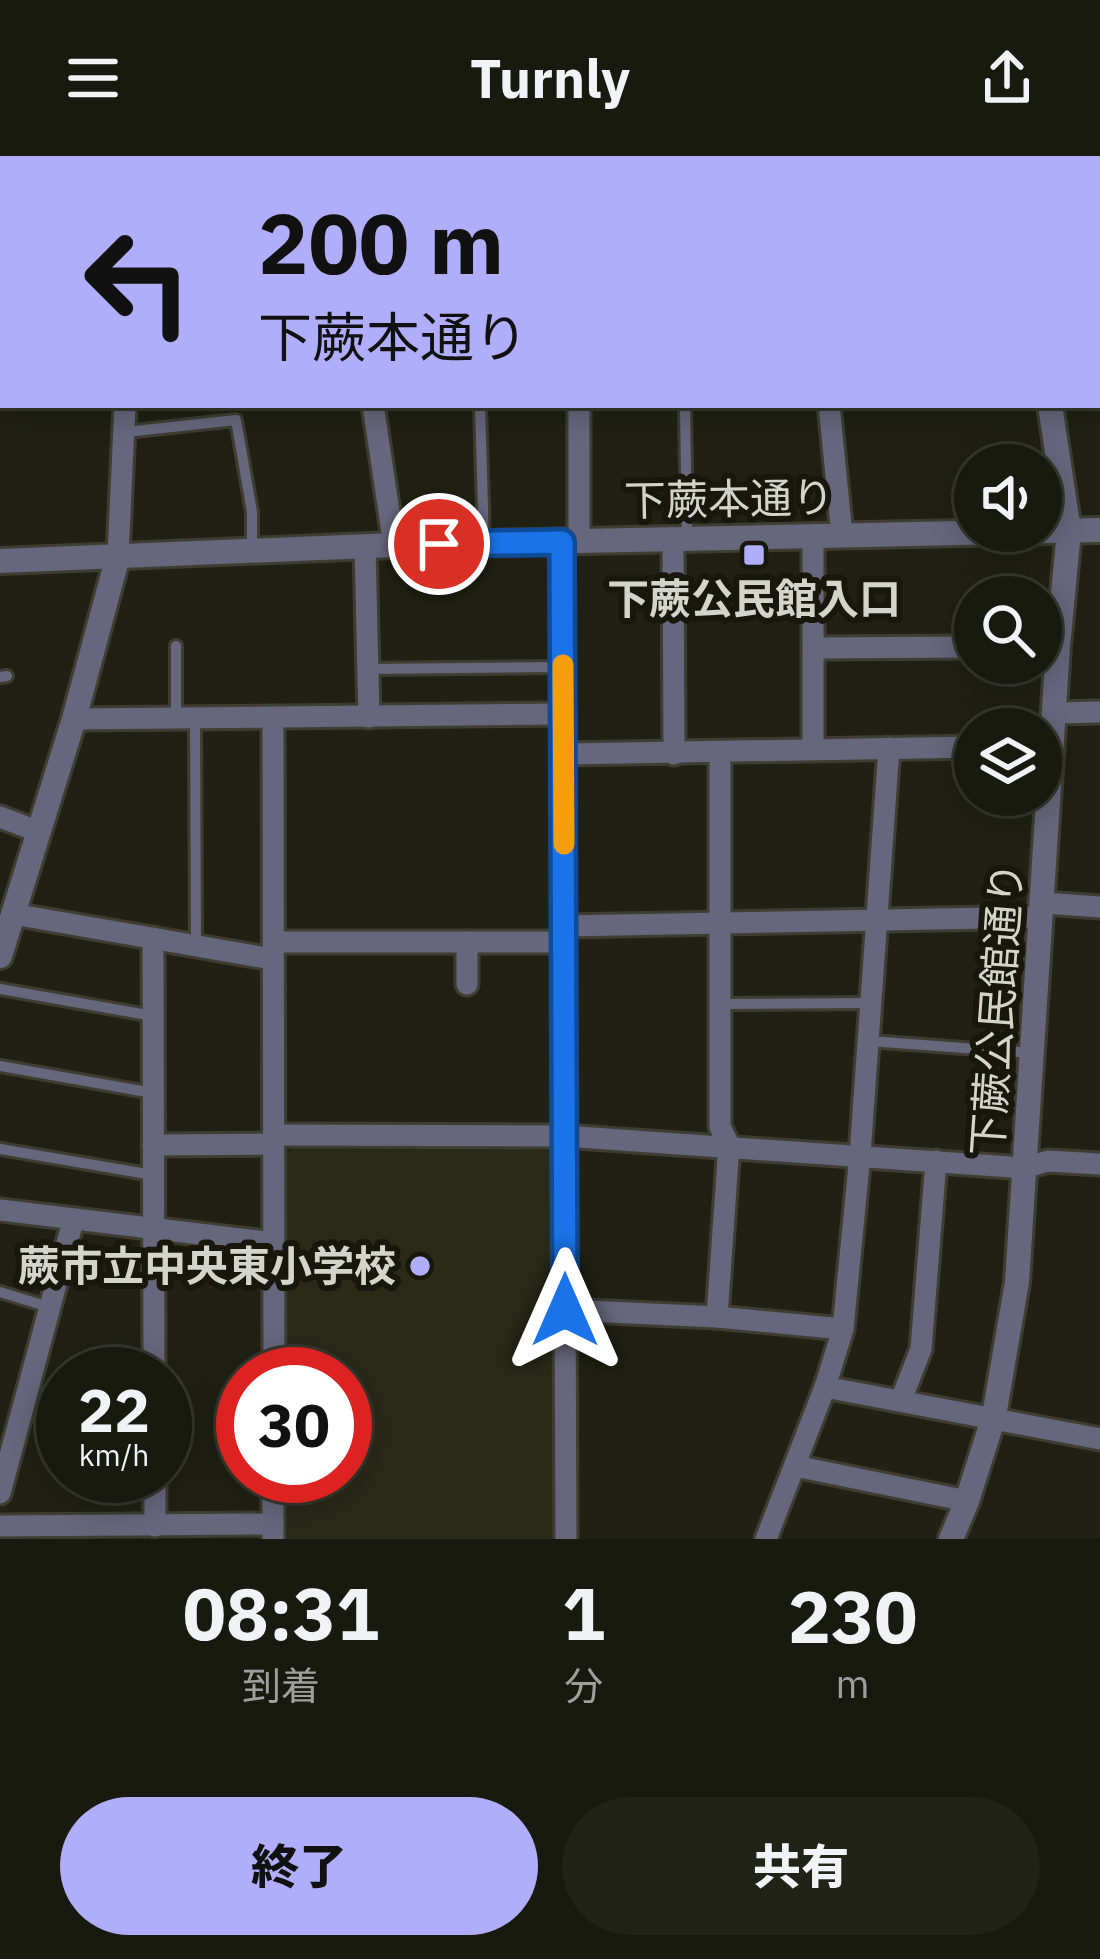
<!DOCTYPE html>
<html lang="ja">
<meta charset="utf-8">
<style>
:root{--surface:#18190f;--page:#212218;--text:#f1f3f6;--muted:#9fa09e;--line:#36382f;--accent:#b0aefa}
body{margin:0;font-family:"IBM Plex Sans","Noto Sans JP",sans-serif;background:var(--page);color:var(--text);height:100vh;display:flex;flex-direction:column;font-size:45px;white-space:nowrap}
*{box-sizing:border-box;margin:0}
p{font-size:39px;color:var(--muted)}
.icon{flex:none;width:66px;height:66px;fill:none;stroke:currentColor;stroke-width:2;stroke-linecap:round;stroke-linejoin:round}
.map{position:relative;height:1383px;overflow:hidden}
.panel{display:flex;flex-direction:column;background:var(--surface);flex:1}
.panel>*{flex:none}
.banner{position:absolute;left:0px;top:0px;width:1101px;height:252px;box-shadow:0 6px 30px #0003,0 0 0 3px var(--line);background:#b0aefa;color:#111;overflow:hidden}
.fabs{position:absolute;left:954px;top:288px;display:grid;gap:24px}
.fabs a{display:grid;place-items:center;width:108px;height:108px;border-radius:50%;background:var(--surface);box-shadow:0 6px 30px #0003,0 0 0 3px var(--line);font-size:60px}
.speed{position:absolute;left:36px;top:1191px;display:flex;gap:24px;font-size:60px;font-weight:700;text-align:center}
.speed>*{display:grid;place-content:center;width:156px;height:156px;border-radius:50%;background:var(--surface);box-shadow:0 6px 30px #0003,0 0 0 3px var(--line);line-height:1}
.speed small{font-size:30px;font-weight:400}
.speed .limit{border:18px solid #d22;background:#fff;color:#111}
.pin{position:absolute;display:grid;place-items:center;width:102px;height:102px;color:#fff;margin:-51px;border:6px solid #fff;border-radius:50%;box-shadow:0 3px 12px #0007}
.me{position:absolute;width:132px;margin:-66px;rotate:0deg;stroke-linejoin:round;filter:drop-shadow(0 0 9px #0008)}
.turn{display:flex;align-items:center;gap:42px;height:252px;padding:0 60px;font-size:54px}
.turn .icon{width:156px;height:156px;stroke-width:2.5}
.turn b{display:block;font-size:84px;line-height:102px}
.eta{display:flex;justify-content:space-evenly;align-items:center;height:204px;text-align:center}
.eta b{font-size:72px;font-weight:800;line-height:84px}
.cta{display:flex;gap:24px;margin-top:auto;padding:24px 60px}
.cta a{flex:1;height:138px;border-radius:72px;background:var(--accent);color:#111;font-size:48px;font-weight:800;line-height:138px;text-align:center}
.cta a+a{background:var(--page);color:var(--text)}
header{display:flex;justify-content:space-between;align-items:center;height:156px;padding:0 60px;background:var(--surface);font-size:54px;font-weight:800}
.map>svg:first-child{display:block}
.built{fill:#292a18}
.lines{fill:none;stroke-linecap:round;stroke-linejoin:round}
.service-casing{stroke:#3d3e31;stroke-width:16}
.minor-casing{stroke:#3d3e31;stroke-width:27}
.tertiary-casing{stroke:#3d3e31;stroke-width:30}
.service{stroke:#66667c;stroke-width:10}
.minor{stroke:#66667c;stroke-width:21}
.tertiary{stroke:#66667c;stroke-width:24}
.route-casing{stroke:#114b97;stroke-width:30}
.route{stroke:#1a73e8;stroke-width:21}
.slow{stroke:#f59e0b;stroke-width:21}
.poi-dot{fill:#b0aefa;stroke:#17180b;stroke-width:4.5}
.labels{text-anchor:middle;stroke-width:12;stroke-linejoin:round;paint-order:stroke}
.street-label{font-size:42px;fill:#d3d4cb;stroke:#17180b}
.poi-label{font-size:42px;font-weight:bold;fill:#d3d4cb;stroke:#17180b}
</style>
<header><svg class="icon" aria-label="menu" viewBox="0 0 24 24"><path d="M4 6h16M4 12h16M4 18h16"/></svg>Turnly<svg class="icon" aria-label="share" viewBox="0 0 24 24"><path d="M12 15V3M7 8l5-5 5 5M5 13v7h14v-7"/></svg></header>
<div class="map">
<svg width="1100" height="1383" viewBox="0 0 1100 1383">
<rect width="100%" height="100%" fill="#202114"/>
<polygon class="built" points="293,991 546,991 555,1002 555,1383 287,1383 287,1320 345,1320 345,1218 287,1218 285,999"/>
<g class="lines">
<defs>
<g id="service">
<polyline points="2,0 3,5"/>
<polyline points="179,0 180,3"/>
<polyline points="622,0 622,3"/>
<polyline points="704,0 705,3"/>
<polyline points="1098,245 1100,245"/>
<polyline points="480,249 484,387"/>
<polyline points="685,249 687,381"/>
<polyline points="126,276 236,264 252,356 252,394"/>
<polyline points="176,490 176,562"/>
<polyline points="368,513 563,511"/>
<polyline points="0,521 7,520"/>
<polyline points="195,562 196,790"/>
<polyline points="0,833 153,860"/>
<polyline points="722,848 871,847"/>
<polyline points="869,885 1032,897"/>
<polyline points="0,910 153,937"/>
<polyline points="0,993 153,1019"/>
<polyline points="0,1136 49,1151"/>
</g>
<g id="minor">
<polyline points="92,0 92,3"/>
<polyline points="334,0 334,3"/>
<polyline points="516,0 517,3"/>
<polyline points="790,0 790,3"/>
<polyline points="1098,140 1100,140"/>
<polyline points="373,249 394,389"/>
<polyline points="579,249 579,386"/>
<polyline points="829,249 842,379"/>
<polyline points="813,380 813,593"/>
<polyline points="673,384 674,598"/>
<polyline points="562,386 566,1383"/>
<polyline points="365,391 369,561"/>
<polyline points="118,400 125,249"/>
<polyline points="815,492 975,491"/>
<polyline points="1054,557 1100,556"/>
<polyline points="74,563 563,558"/>
<polyline points="273,563 274,1218"/>
<polyline points="564,598 975,591"/>
<polyline points="0,661 37,675"/>
<polyline points="1044,747 1100,751"/>
<polyline points="13,758 272,803"/>
<polyline points="564,770 1041,761"/>
<polyline points="153,782 154,1218"/>
<polyline points="273,786 564,786"/>
<polyline points="467,828 467,786"/>
<polyline points="274,979 564,980 1024,1012 1048,1005 1100,1008"/>
<polyline points="153,989 274,988"/>
<polyline points="0,1054 274,1087"/>
<polyline points="565,1154 717,1161 843,1173"/>
<polyline points="717,1161 729,989 720,971 720,598"/>
<polyline points="825,1231 1100,1283"/>
<polyline points="901,1244 921,1193 936,1005"/>
<polyline points="795,1310 967,1345"/>
<polyline points="155,1320 155,1370"/>
<polyline points="273,1320 273,1383"/>
<polyline points="0,1337 73,1065"/>
<polyline points="0,1370 273,1368"/>
<polyline points="766,1383 825,1231 843,1173 860,999 889,592"/>
</g>
<g id="tertiary">
<polyline points="1011,0 1012,3"/>
<polyline points="0,405 394,389 1100,374"/>
<polyline points="0,800 74,563 118,400"/>
<polyline points="951,1383 967,1345 994,1260 1017,1126 1058,490 1069,375 1050,249"/>
</g>
</defs>
<use href="#service" class="service-casing"/>
<use href="#minor" class="minor-casing"/>
<use href="#tertiary" class="tertiary-casing"/>
<use href="#service" class="service"/>
<use href="#minor" class="minor"/>
<use href="#tertiary" class="tertiary"/>
</g>
<g class="lines">
<defs>
<polyline id="route" points="439,388 562,386 565,1154"/>
</defs>
<use href="#route" class="route-casing"/>
<use href="#route" class="route"/>
<polyline class="slow" points="563,509 564,688"/>
</g>
<g class="poi-dot">
<rect x="742" y="387" width="24" height="24" rx="6"/>
<circle cx="420" cy="1110" r="12"/>
</g>
<g class="labels">
<g class="street-label">
<text transform="translate(729 343) rotate(-1)" y="15">下蕨本通り</text>
<text transform="translate(997 853) rotate(-86)" y="15">下蕨公民館通り</text>
</g>
<g class="poi-label">
<text x="754" y="458">下蕨公民館入口</text>
<text x="396" y="1125" text-anchor="end">蕨市立中央東小学校</text>
</g>
</g>
</svg>
<div class="fabs">
<a><svg class="icon" aria-label="sound" viewBox="0 0 24 24"><path d="M4 9h4l5-4v14l-5-4H4zM17 9q2 3 0 6"/></svg></a>
<a><svg class="icon" aria-label="search" viewBox="0 0 24 24"><circle cx="10" cy="10" r="6"/><path d="M15 15l6 6"/></svg></a>
<a><svg class="icon" aria-label="layers" viewBox="0 0 24 24"><path d="M12 4l9 5-9 5-9-5zM3 14l9 5 9-5"/></svg></a>
</div>
<div class="speed"><div>22<small>km/h</small></div><div class="limit">30</div></div>
<div class="pin" style="left:439px;top:388px;background:#d93025"><svg class="icon" aria-label="arrive" viewBox="0 0 24 24"><path d="M6 21V4h12l-3 4 3 4H6"/></svg></div>
<svg class="me" style="left:565px;top:1154px" viewBox="-20 -20 40 40"><path d="M0-17L14 15 0 8-14 15z" fill="#1a73e8" stroke="#fff" stroke-width="4"/></svg>
<div class="banner">
<div class="turn"><svg class="icon" aria-label="left" viewBox="0 0 24 24"><path d="M17 20v-9H6M10 6l-5 5 5 5"/></svg><div><b>200 m</b>下蕨本通り</div></div>
</div>
</div>
<section class="panel">
<div class="eta">
<div><b>08:31</b><p>到着</p></div>
<div><b>1</b><p>分</p></div>
<div><b>230</b><p>m</p></div>
</div>
<div class="cta"><a>終了</a><a>共有</a></div>
</section>
